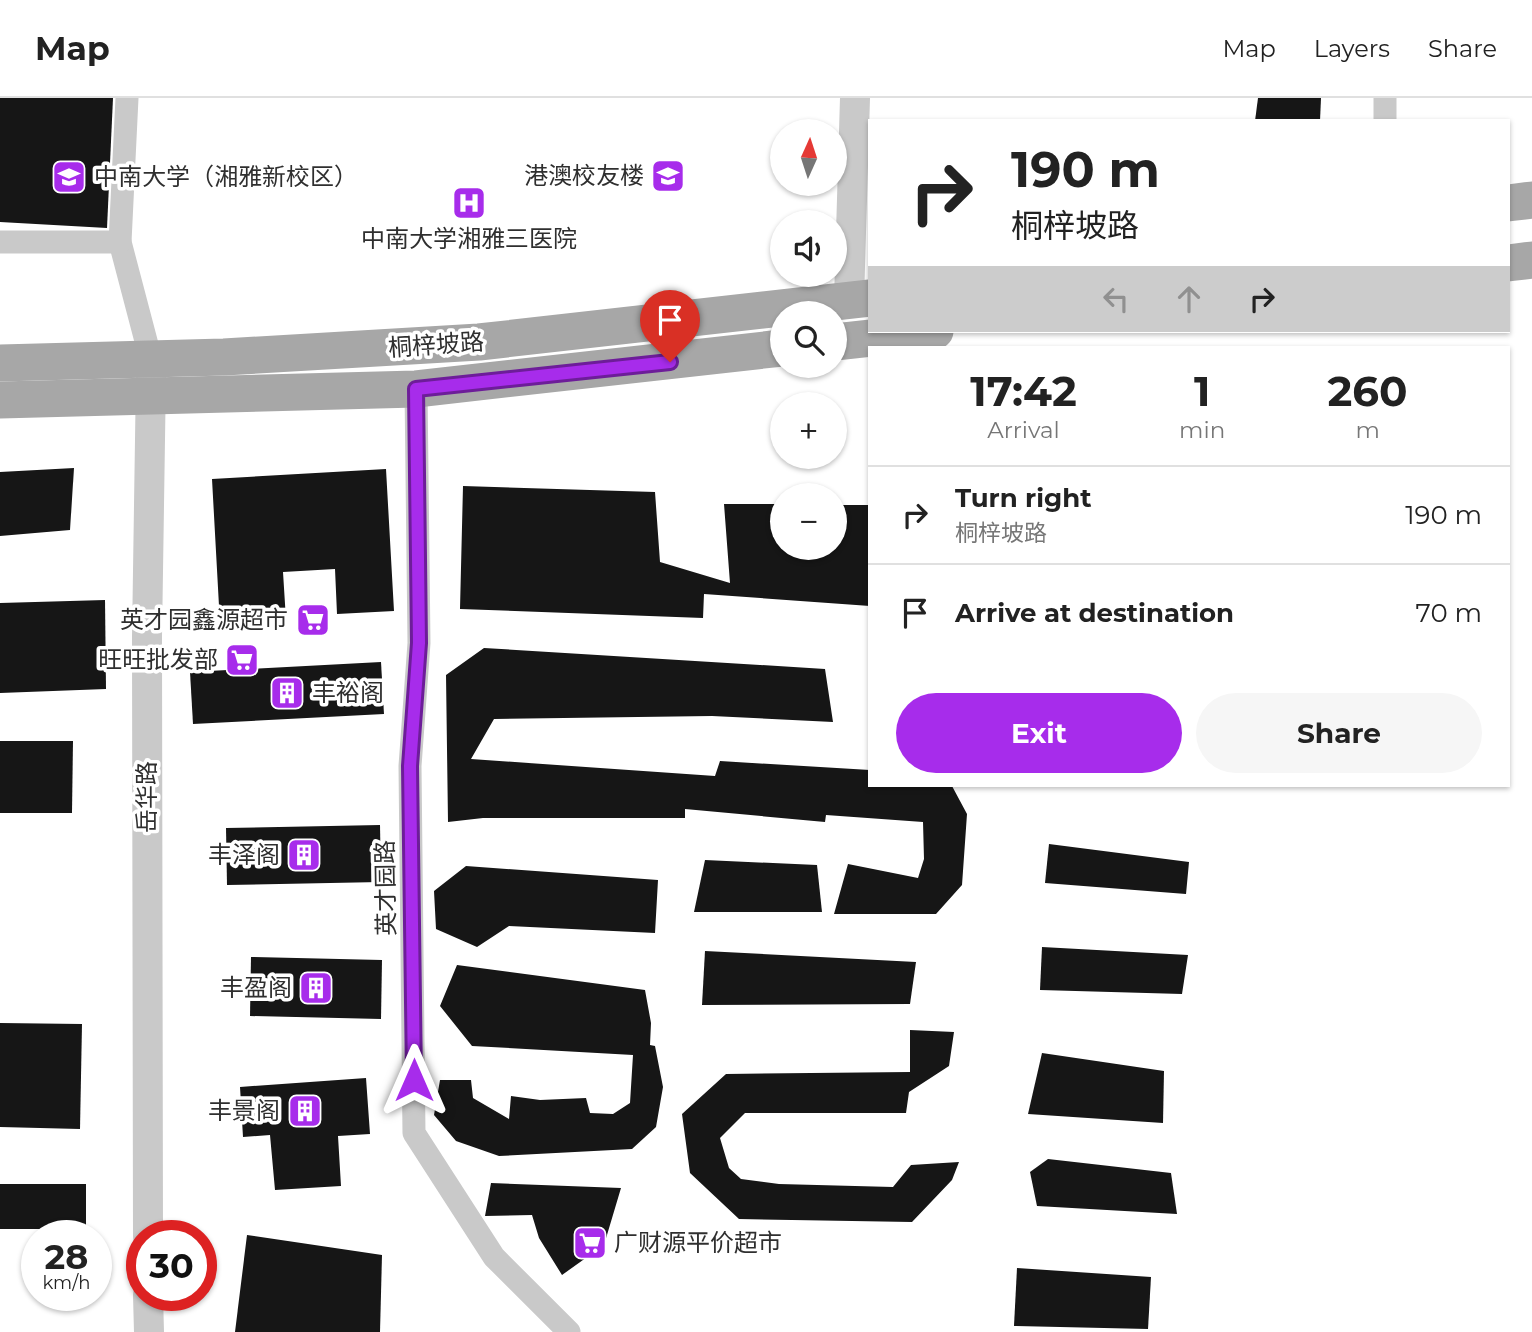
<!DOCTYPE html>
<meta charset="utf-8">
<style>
:root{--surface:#fff;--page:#f6f6f6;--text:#222;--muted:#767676;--line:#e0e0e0;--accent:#a72ceb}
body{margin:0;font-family:Montserrat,"Noto Sans SC",sans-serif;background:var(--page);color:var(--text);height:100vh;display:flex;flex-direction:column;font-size:26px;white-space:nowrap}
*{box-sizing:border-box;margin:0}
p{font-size:23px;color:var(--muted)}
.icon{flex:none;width:38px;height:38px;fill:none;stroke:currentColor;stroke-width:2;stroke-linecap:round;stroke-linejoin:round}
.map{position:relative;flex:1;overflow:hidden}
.drawer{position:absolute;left:868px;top:248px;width:642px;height:441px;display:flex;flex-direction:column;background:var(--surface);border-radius:0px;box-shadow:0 2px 5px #0004}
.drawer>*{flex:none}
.banner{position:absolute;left:868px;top:21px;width:642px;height:214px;border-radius:0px;box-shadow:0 2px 5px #0004;background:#fff;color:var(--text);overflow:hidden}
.needle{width:46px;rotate:3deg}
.fabs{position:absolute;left:770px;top:21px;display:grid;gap:14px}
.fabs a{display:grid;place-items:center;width:77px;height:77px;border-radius:50%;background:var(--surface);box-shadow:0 2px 5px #0004;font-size:35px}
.speed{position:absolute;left:21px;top:1122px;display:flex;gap:14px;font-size:35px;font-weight:700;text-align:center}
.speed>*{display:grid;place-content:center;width:91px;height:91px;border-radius:50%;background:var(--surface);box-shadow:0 2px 5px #0004;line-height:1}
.speed small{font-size:18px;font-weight:400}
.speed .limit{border:10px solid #d22;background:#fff;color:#111}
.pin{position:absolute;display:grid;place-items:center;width:60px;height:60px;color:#fff;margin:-72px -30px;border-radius:50% 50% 50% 0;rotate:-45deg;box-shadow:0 0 7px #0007}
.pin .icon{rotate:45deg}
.me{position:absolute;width:77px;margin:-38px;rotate:0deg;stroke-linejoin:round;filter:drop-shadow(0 0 5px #0008)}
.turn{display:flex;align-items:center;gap:24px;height:147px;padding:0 28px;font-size:32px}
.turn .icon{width:91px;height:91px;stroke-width:2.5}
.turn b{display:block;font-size:49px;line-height:60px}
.lanes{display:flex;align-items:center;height:66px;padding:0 28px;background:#0003;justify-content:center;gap:35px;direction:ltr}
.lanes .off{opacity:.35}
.eta{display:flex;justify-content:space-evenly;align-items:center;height:119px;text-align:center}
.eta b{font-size:42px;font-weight:700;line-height:49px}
.cta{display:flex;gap:14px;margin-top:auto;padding:14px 28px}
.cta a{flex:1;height:80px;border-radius:42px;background:var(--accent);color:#fff;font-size:28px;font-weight:700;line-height:80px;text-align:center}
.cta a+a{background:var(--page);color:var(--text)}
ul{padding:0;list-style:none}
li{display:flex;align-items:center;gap:21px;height:98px;padding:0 28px;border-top:2px solid var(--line)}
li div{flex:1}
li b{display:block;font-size:26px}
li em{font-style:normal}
header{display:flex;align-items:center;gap:42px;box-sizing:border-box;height:98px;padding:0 35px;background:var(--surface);border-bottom:2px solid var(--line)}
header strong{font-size:33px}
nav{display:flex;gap:38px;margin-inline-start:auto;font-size:24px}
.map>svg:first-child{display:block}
.building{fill:#161616}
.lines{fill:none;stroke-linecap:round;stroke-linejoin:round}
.minor{stroke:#c9c9c9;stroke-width:23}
.tertiary{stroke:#c9c9c9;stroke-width:30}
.primary{stroke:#a7a7a7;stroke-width:37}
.route-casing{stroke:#6d1d99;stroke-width:18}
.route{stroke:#a72ceb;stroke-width:12}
.labels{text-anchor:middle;stroke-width:7;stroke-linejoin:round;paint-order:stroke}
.poi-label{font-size:24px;fill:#2f2f2f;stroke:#fff;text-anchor:end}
.street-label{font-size:24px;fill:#2f2f2f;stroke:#fff}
</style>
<header>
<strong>Map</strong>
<nav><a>Map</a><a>Layers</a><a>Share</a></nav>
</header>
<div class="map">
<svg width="1532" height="1234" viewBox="0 0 1532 1234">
<rect width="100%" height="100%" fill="#fff"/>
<g class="building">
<polygon points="0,0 113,0 107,130 0,124"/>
<polygon points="1258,0 1321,0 1320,23 1255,23"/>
<polygon points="74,370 70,432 0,438 0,374"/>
<polygon points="386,371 394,513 337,516 335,471 283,474 286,522 220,526 212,381"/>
<polygon points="463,388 655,394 660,464 730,485 724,406 782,406 782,450 835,450 835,407 870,407 870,508 704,496 703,520 460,511"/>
<polygon points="105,502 106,591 0,595 0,505"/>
<polygon points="484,550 825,571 833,624 712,618 494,621 471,661 715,678 720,663 870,672 870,688 952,688 967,716 962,787 936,816 834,816 848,766 918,780 924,761 923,724 826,717 825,724 685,711 685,720 483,720 448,724 446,577"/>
<polygon points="381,564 384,616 193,626 190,574"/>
<polygon points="0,643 73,643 72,715 0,715"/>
<polygon points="380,727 381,784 227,787 226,730"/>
<polygon points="1049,746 1189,764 1186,796 1045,785"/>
<polygon points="705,762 817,767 822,814 694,814"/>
<polygon points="466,768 658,782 655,835 509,828 477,849 436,831 434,793"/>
<polygon points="1042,849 1188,857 1182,896 1040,892"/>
<polygon points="705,853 916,864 910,906 702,907"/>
<polygon points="251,859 382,862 381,921 250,918"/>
<polygon points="457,867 645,892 651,925 650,947 655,948 663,989 656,1029 632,1051 499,1058 456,1043 434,1017 440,982 471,982 473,1000 509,1021 511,998 540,1002 586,1000 590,1015 613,1016 630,1005 633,957 472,948 440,908"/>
<polygon points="0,925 82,926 80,1031 0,1029"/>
<polygon points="910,932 954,934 949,968 909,994 906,1015 745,1015 720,1040 729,1070 741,1081 779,1086 893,1089 911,1067 959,1064 952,1082 912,1124 739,1121 690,1075 682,1016 726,976 910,974"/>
<polygon points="1042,955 1164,973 1163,1025 1028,1016"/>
<polygon points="366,980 370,1036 338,1038 341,1088 275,1092 270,1037 243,1039 240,989"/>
<polygon points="1048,1061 1171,1075 1177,1116 1037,1108 1030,1074"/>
<polygon points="491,1085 621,1090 604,1147 562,1177 539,1140 532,1117 485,1118"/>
<rect x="0" y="1086" width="86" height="45"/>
<polygon points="247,1137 382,1157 380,1234 235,1234"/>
<polygon points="1017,1170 1151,1179 1148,1231 1014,1228"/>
</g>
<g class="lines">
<g class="minor">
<polyline points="127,0 120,144 151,262"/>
<polyline points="1385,23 1385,0"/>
<polyline points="0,144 120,144"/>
<polyline points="416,291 419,545 410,668 414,1035 494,1159 569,1234"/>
</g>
<g class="tertiary">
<polyline points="849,202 855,0"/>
<polyline points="148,1138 147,539 151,276"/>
<polyline points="148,1197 149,1234"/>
</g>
<g class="primary">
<polyline points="1508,105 1532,102"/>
<polyline points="1508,165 1532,162"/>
<polyline points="835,244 935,233"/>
<polyline points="0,265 224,259 479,244 870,200"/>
<polyline points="0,302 416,291 782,250"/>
</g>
</g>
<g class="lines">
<defs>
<polyline id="route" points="414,982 410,668 419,545 416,291 670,264"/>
</defs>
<use href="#route" class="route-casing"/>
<use href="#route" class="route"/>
</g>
<defs>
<symbol id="university-square" viewBox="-11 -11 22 22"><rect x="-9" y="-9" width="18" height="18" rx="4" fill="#a72ceb" stroke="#fff"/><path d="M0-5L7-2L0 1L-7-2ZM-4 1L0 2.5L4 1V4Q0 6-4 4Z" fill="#fff"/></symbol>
<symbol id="hospital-square" viewBox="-11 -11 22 22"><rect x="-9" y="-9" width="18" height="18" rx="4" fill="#a72ceb" stroke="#fff"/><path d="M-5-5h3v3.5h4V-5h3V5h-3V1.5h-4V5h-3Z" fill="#fff"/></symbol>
<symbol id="supermarket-square" viewBox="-11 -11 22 22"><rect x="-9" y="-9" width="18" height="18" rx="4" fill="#a72ceb" stroke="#fff"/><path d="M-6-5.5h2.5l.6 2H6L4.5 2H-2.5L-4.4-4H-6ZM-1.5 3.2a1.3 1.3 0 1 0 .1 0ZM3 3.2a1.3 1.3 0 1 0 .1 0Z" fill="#fff"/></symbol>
<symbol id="building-square" viewBox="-11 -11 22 22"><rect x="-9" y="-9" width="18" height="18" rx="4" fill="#a72ceb" stroke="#fff"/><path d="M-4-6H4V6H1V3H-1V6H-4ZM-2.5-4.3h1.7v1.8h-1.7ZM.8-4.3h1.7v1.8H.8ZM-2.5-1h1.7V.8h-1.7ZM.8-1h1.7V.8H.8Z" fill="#fff"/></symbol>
</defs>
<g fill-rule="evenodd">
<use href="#university-square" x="649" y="59" width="38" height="38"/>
<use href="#university-square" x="50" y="60" width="38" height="38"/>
<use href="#hospital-square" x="450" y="86" width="38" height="38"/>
<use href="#supermarket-square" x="294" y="503" width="38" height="38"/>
<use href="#supermarket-square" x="223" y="543" width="38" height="38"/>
<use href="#building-square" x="268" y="576" width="38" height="38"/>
<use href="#building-square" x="285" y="738" width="38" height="38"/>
<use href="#building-square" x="297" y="871" width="38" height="38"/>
<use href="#building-square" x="286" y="994" width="38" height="38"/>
<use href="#supermarket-square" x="571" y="1126" width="38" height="38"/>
</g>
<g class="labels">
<g class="poi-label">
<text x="644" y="86">港澳校友楼</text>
<text x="94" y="87" text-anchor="start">中南大学（湘雅新校区）</text>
<text x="469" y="149" text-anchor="middle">中南大学湘雅三医院</text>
<text x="288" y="530">英才园鑫源超市</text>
<text x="218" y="570">旺旺批发部</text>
<text x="312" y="603" text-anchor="start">丰裕阁</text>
<text x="280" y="765">丰泽阁</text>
<text x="292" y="898">丰盈阁</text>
<text x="280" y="1021">丰景阁</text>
<text x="614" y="1153" text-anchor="start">广财源平价超市</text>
</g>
<g class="street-label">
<text transform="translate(436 247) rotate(-4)" y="8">桐梓坡路</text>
<text transform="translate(147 699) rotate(-90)" y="8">岳华路</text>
<text transform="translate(386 790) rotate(-91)" y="8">英才园路</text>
</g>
</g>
</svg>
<div class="fabs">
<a><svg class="needle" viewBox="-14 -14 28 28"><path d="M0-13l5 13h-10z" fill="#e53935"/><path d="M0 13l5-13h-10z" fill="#767676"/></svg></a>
<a><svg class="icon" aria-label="sound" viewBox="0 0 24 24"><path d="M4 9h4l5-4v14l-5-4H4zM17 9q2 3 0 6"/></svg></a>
<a><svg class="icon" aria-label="search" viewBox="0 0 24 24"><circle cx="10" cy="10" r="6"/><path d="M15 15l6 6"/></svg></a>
<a>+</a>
<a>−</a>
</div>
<div class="speed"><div>28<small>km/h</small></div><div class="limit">30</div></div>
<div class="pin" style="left:670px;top:264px;background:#d93025"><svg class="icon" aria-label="arrive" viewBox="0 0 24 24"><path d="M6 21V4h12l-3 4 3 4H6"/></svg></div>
<svg class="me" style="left:414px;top:982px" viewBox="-20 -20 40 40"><path d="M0-17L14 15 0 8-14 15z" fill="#a72ceb" stroke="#fff" stroke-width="4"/></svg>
<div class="banner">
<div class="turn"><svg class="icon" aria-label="right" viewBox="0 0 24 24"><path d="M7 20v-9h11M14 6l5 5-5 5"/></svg><div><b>190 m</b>桐梓坡路</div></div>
<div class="lanes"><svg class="icon off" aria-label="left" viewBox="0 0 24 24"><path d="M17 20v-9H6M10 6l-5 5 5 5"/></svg><svg class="icon off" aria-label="ahead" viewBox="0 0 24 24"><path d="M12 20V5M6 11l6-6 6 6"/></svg><svg class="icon" aria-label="right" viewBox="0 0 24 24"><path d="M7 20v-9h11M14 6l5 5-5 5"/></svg></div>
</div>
<section class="drawer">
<div class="eta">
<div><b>17:42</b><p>Arrival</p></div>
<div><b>1</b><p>min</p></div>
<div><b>260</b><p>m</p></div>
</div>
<ul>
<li><svg class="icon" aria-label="right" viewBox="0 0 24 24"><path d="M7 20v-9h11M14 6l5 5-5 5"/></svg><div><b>Turn right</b><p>桐梓坡路</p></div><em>190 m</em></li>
<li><svg class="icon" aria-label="arrive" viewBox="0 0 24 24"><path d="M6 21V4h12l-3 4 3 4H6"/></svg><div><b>Arrive at destination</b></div><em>70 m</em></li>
</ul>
<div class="cta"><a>Exit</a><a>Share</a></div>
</section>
</div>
